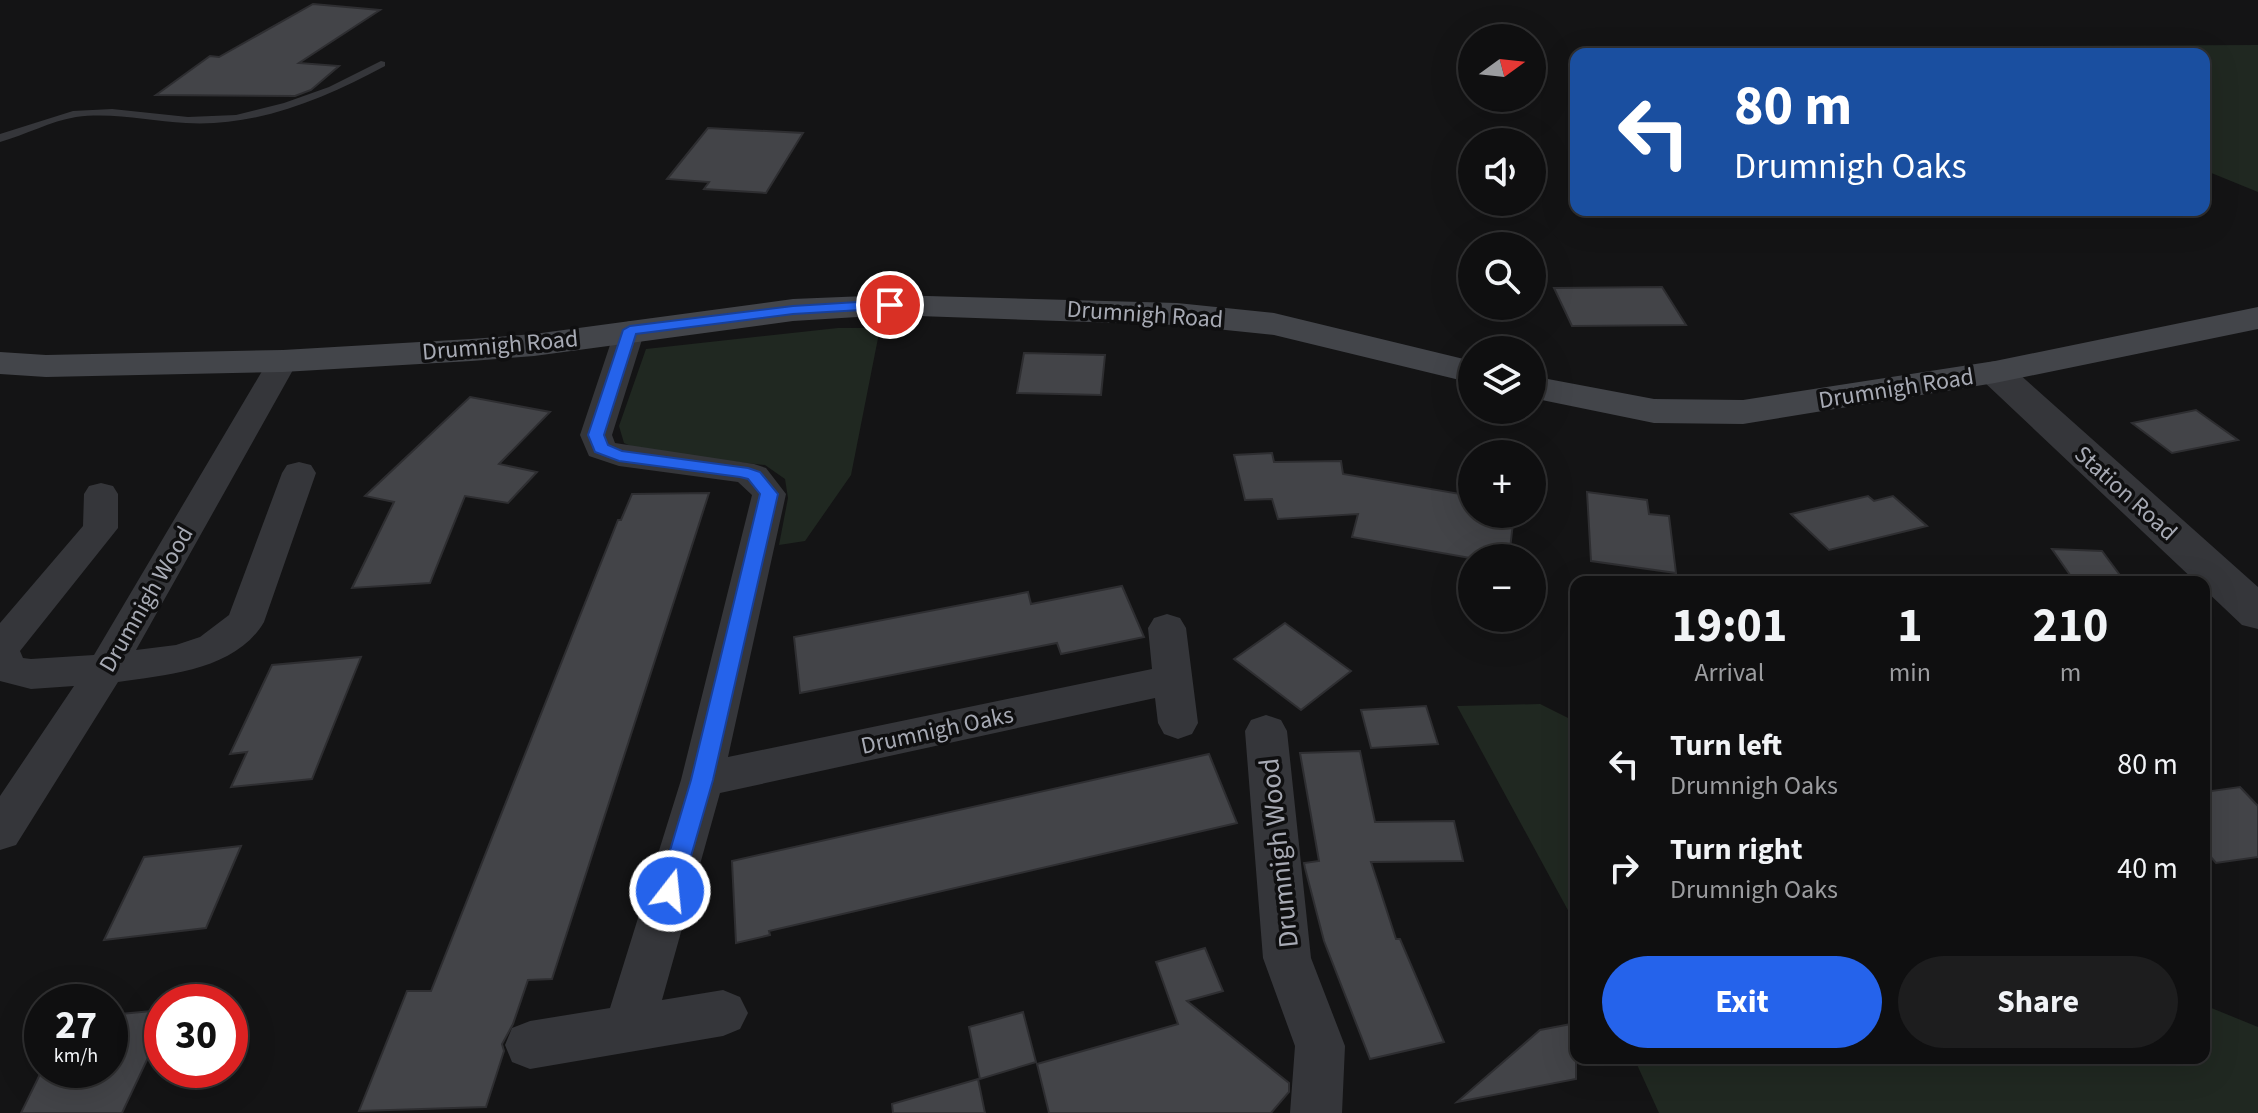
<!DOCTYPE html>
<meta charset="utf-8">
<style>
:root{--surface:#0f0f10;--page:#1d1d1e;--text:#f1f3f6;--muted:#9b9c9f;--line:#2f2f30;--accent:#2563eb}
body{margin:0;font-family:"Source Sans 3",sans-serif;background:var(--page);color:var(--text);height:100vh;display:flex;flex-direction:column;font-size:30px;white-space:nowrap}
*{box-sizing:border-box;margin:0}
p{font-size:26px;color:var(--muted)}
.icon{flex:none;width:44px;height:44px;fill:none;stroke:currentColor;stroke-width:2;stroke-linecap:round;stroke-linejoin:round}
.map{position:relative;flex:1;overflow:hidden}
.side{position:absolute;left:1570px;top:576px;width:640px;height:488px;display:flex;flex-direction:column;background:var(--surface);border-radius:16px;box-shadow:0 8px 32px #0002,0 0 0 2px var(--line)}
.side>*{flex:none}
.banner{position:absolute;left:1570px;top:48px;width:640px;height:168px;border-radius:16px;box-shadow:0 8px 32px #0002,0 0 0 2px var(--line);background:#1a4fa0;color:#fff;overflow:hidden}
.needle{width:52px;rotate:75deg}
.buttons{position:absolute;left:1458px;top:24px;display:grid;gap:16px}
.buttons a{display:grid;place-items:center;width:88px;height:88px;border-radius:50%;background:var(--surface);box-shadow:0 8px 32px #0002,0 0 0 2px var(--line);font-size:40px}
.speed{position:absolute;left:24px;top:984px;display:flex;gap:16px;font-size:40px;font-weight:700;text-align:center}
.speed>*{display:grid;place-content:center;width:104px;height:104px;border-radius:50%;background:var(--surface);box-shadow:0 8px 32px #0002,0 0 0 2px var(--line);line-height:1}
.speed small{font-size:20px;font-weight:400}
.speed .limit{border:12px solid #d22;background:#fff;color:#111}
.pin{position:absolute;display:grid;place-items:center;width:68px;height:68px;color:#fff;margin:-34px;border:4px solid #fff;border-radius:50%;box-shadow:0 2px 8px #0007}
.me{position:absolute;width:88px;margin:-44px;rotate:16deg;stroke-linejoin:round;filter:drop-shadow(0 0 6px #0008)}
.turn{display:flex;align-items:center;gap:28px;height:168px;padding:0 32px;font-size:36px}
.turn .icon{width:104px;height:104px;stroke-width:2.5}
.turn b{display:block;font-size:56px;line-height:68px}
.eta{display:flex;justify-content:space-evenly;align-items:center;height:136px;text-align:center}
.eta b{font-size:48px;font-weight:700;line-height:56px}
.action{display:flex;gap:16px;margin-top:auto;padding:16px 32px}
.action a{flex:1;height:92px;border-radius:48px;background:var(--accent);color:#fff;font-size:32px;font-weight:700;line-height:92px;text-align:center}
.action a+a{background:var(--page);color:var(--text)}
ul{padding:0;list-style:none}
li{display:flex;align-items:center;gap:24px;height:104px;padding:0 32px}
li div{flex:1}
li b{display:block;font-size:30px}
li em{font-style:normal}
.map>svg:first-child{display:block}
.green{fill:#202821}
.building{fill:#434448;stroke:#2e2e31;stroke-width:2}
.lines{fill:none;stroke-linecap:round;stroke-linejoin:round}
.service{fill:#35363a;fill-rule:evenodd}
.minor{fill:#35363a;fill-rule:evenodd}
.tertiary{fill:#35363a;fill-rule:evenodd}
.secondary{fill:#43454a;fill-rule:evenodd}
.route{fill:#2563eb;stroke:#184099;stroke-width:2}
.labels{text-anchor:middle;stroke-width:7;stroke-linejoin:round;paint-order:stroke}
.street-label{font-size:24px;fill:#a7aab4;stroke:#0f0f10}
.near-street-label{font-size:28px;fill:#a7aab4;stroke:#0f0f10}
</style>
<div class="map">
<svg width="2258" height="1113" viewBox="0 0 2258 1113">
<rect width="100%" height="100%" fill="#141415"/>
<g class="green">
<polygon points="2258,45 2258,192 2204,170 2204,54 1798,54 1792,47"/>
<polygon points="838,328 880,328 851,475 805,541 779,545 788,498 785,479 765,465 642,451 624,443 619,426 646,349"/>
<polygon points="1540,704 1576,722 1576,925 1457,706"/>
<polygon points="2204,1005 2258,1027 2258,1113 1659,1113 1634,1058 2204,1058"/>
</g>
<g class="building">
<polygon points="313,4 380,10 299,63 339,66 311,90 295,96 156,95 210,56 219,57"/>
<polygon points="708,128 803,133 766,193 704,189 709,182 667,179"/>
<polygon points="1662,287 1686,325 1572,326 1554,288"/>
<polygon points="1024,353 1105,355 1101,395 1017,393"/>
<polygon points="470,397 550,412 499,464 537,472 508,503 465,496 430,583 352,588 394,502 365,496"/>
<polygon points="2196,410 2238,440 2172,453 2132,423"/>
<polygon points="1272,453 1274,462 1341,461 1343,474 1472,496 1472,514 1514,514 1509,558 1470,558 1352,537 1358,514 1278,519 1272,499 1245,500 1234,455"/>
<polygon points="1587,492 1647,500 1649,514 1669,516 1676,573 1591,561"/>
<polygon points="709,493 552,979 528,980 513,1024 502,1044 504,1051 486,1107 359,1111 407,991 431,991 618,520 621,520 632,494"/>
<polygon points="1868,496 1874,501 1893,496 1927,526 1829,550 1791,514"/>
<polygon points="2052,549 2102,551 2125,582 2075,582"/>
<polygon points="1122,586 1144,637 1061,654 1057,643 800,693 794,637 1028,592 1031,604"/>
<polygon points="1285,623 1351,671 1301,710 1234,659"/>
<polygon points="361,657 312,779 231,787 247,752 230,754 272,665"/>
<polygon points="1426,706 1438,744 1371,748 1361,710"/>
<polygon points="1360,751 1375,822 1454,821 1463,861 1371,862 1396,939 1400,939 1444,1042 1370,1059 1324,941 1305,868 1304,863 1319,861 1300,753"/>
<polygon points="1209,754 1237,823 769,931 770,935 736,943 732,861"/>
<polygon points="2240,787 2258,806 2258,857 2216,863 2204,849 2204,792"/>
<polygon points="241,846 206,928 104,940 144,857"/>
<polygon points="1205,948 1223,991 1187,1001 1289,1083 1289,1092 1271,1113 1049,1113 1037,1064 1178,1024 1156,962"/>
<polygon points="162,1010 162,1028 122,1113 21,1113 42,1070 110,1070 110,1015"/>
<polygon points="1023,1012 1036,1062 980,1079 969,1027"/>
<polygon points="1576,1023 1576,1079 1457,1102 1540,1030"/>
<polygon points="978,1079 985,1113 893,1113 892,1104"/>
</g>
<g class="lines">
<path class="service" d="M381,61l4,1v4c-62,33 -127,61 -199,57 -36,-2 -73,-11 -110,-6 -25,4 -51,18 -76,25v-8l73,-23 39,-2 76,8 48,-2 48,-12 45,-16z"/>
<g class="minor">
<polygon points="630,321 640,324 645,330 612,435 615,443 754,464 766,468 786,494 728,757 1152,669 1148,628 1154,618 1167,614 1180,618 1186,628 1198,723 1192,734 1178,739 1164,734 1158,723 1155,698 720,793 662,1000 723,990 740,997 748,1013 740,1029 723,1036 530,1069 512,1062 505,1045 512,1028 530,1021 610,1008 681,780 752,495 738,482 619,466 589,456 580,435 615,330 620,324"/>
<path d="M283,352l11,3 4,6 -162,289 40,-5 24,-8 29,-22 53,-142 5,-8 12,-3 12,3 5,8 -52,149c-28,48 -96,53 -146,60l-102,163 -16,5v-54l74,-110 -43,3 -31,-8v-58l83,-97 1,-32 5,-8 12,-3 12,3 5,8v34l-98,123 3,7 8,1 63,-4 174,-294 4,-6z"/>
<polygon points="1266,715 1281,720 1287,731 1311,958 1345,1046 1342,1113 1290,1113 1295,1046 1263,958 1245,731 1251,720"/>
</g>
<polygon class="tertiary" points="1995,361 2008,364 2258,587 2258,629 2242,625 2204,589 2204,582 2196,582 1982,380 1976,372 1982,364"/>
<g class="secondary">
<polygon points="890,295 1177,303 1274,313 1472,361 1472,383 1274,335 1177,325 890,315 793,321 534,356 471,361 283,372 46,377 0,374 0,352 46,355 283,350 471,339 534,334 793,299"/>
<polygon points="2258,307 2258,329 1995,383 1743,424 1654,423 1532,398 1532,376 1654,399 1743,400 1995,361"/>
</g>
</g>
<polygon class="route" points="890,300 897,305 895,308 793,314 636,334 604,435 608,445 622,451 748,468 760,472 778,494 713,780 681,891 678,898 670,901 662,898 658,891 691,780 760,494 748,479 740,477 619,461 595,452 588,435 623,330 630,326 793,306"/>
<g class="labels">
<g class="street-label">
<text transform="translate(1145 314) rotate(4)" y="8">Drumnigh Road</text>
<text transform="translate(500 345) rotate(-5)" y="8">Drumnigh Road</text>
<text transform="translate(1896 388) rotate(-9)" y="8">Drumnigh Road</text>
<text transform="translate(2126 493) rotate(42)" y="8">Station Road</text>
<text transform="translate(146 599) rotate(-60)" y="8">Drumnigh Wood</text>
<text transform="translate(937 730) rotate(-12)" y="8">Drumnigh Oaks</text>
</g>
<g class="near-street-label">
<text transform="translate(1278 853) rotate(-96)" y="10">Drumnigh Wood</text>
</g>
</g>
</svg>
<div class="buttons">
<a><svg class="needle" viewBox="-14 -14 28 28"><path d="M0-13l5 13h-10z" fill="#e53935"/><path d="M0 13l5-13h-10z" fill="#9b9c9f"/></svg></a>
<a><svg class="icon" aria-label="sound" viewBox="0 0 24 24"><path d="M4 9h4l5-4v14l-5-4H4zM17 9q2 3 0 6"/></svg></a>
<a><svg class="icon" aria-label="search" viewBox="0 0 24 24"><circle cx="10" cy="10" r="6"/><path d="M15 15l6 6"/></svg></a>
<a><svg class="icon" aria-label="layers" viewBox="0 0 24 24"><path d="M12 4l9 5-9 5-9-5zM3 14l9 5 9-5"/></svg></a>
<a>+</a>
<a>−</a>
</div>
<div class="speed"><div>27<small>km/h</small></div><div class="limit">30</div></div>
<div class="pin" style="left:890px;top:305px;background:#d93025"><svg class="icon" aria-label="arrive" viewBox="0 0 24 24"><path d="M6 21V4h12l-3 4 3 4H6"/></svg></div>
<svg class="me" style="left:670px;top:891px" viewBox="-20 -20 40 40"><circle r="17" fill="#2563eb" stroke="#fff" stroke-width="3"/><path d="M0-11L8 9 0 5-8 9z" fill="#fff"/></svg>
<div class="banner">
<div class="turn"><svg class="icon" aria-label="left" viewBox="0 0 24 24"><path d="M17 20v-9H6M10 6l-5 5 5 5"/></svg><div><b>80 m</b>Drumnigh Oaks</div></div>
</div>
<section class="side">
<div class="eta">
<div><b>19:01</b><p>Arrival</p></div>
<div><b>1</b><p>min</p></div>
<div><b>210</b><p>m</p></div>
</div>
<ul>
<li><svg class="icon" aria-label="left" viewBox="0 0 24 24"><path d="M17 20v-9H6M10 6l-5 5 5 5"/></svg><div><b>Turn left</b><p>Drumnigh Oaks</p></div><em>80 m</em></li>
<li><svg class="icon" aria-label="right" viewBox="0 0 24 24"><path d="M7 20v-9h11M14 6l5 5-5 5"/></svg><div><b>Turn right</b><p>Drumnigh Oaks</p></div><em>40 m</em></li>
</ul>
<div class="action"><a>Exit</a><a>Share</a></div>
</section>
</div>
